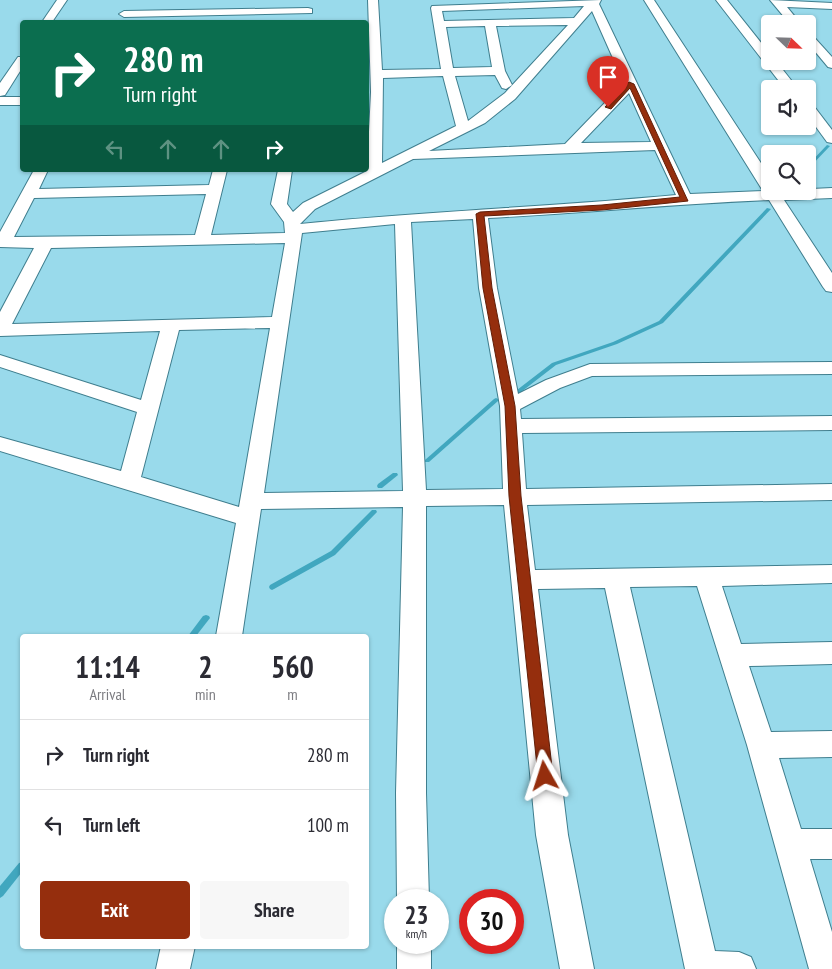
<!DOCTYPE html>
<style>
:root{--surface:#fff;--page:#f7f7f7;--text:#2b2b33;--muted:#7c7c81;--line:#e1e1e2;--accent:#952e0d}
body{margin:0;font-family:"PT Sans Narrow",sans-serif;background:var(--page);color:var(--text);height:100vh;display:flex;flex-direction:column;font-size:19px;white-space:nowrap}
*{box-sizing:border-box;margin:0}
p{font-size:16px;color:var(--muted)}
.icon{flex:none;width:28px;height:28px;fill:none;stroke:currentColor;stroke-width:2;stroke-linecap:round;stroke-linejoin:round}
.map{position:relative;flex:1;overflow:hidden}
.sheet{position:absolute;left:20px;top:634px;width:349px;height:315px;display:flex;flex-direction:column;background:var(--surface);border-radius:5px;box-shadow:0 1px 4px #0004}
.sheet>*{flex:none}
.guide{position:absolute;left:20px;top:20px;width:349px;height:152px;border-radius:5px;box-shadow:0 1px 4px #0004;background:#0b6e4f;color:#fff;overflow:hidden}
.needle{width:32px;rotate:113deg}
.buttons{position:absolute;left:761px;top:15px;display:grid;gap:10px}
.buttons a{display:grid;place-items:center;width:55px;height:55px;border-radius:5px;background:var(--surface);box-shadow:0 1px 4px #0004;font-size:25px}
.speed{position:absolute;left:384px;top:889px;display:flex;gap:10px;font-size:25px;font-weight:700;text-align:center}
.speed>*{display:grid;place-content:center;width:65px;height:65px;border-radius:50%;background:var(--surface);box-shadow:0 1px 4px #0004;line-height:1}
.speed small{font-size:12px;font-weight:400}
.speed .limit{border:8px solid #d22;background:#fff;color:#111}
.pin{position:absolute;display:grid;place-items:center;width:42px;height:42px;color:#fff;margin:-51px -21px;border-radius:50% 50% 50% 0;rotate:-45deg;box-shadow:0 0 5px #0007}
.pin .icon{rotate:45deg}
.me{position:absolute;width:55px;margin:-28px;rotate:354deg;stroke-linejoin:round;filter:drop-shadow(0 0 4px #0008)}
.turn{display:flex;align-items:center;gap:18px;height:105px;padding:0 20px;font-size:22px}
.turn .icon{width:65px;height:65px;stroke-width:2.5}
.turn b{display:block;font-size:35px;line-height:42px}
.lanes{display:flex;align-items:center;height:48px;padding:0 20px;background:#0003;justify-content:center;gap:25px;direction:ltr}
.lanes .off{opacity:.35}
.eta{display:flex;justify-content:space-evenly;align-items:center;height:85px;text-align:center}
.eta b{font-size:30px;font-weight:700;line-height:35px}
.cta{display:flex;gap:10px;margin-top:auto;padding:10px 20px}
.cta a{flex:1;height:58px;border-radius:5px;background:var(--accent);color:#fff;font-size:20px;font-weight:700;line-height:58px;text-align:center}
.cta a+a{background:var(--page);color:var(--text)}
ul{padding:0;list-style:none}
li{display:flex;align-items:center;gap:15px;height:70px;padding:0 20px;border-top:1px solid var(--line)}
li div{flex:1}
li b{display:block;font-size:19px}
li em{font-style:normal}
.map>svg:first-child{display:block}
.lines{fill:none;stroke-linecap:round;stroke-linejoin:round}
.stream{fill:#41a7bf;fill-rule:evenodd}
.minor-casing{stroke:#3f7e8e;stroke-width:2}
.minor{fill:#fff;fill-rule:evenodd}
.route{fill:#952e0d;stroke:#611e08}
</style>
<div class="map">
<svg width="832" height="969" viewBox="0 0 832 969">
<rect width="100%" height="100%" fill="#99daeb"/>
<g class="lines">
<g class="stream">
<polygon points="827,145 830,146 809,168 808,168 808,165"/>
<polygon points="767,208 771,209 663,323 617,344 556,365 521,392 517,392 516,391 517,390 552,363 613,342 659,321"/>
<polygon points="496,398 498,399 499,400 498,401 429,462 425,462 424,461 425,460 494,399"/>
<polygon points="393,473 397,473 398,475 382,488 378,488 377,486 378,484"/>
<polygon points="372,510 376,510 377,512 335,555 274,589 272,590 270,589 269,587 270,585 331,551"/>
<polygon points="206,615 209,616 210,618 196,636 188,636 203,616"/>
<polygon points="22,862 22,872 3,896 0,898 0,886 19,863"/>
</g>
<defs>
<g id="minor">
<polygon points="57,0 67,0 52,22 42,22"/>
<path d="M368,0h10l4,70 59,-1 -10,-61 1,-2 169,-6 -2,4 91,190 73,-3 -119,-191h10l116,177v14l62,-3v10l-48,2 48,73v19l-6,-1 -3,-4 -54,-87c-94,4 -187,13 -281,18l9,70 21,106 28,-14 44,-16 242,-2v12l-240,2 -32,12 -40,21 1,10 311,-3v14l-310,3 4,56 306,-5v16l-305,5 8,65 297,-5v18l-110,3 19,58 91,-2v22l-83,2 22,66 61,-1v26l-53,1 22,71h31v30h-22l22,73v37h-23l-62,-224 -50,-159 -67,1 85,364 24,1 12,5 5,12h-71l-80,-381 -67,1 30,246 26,134h-34l-24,-134 -32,-330 -78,1v287l3,107h-32l-1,-107 7,-286 -142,2 -19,127h-26l20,-113 -236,-72v-14l121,34 16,-59 -137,-45v-12l141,45 19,-69 -160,5v-24l34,-64 -34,-1v-15l34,-62h14l-9,19 170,-4 4,-15h14l-16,65 74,-2 -1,-11 -13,-18 7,-34h14l-5,34 6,8 10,-9 64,-32 4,-79zM584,6l-10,12 -130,3 -2,-10zM592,11l32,72 -59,61 -136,7 56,-28 30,-24zM568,25l-63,68 -37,28 -13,-45 40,-1 7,13 4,1 6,-4 -7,-14 -9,-45zM485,26l7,41 -39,1 -7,-41zM443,76l13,50 -74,37 1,-85zM629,93l22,49 -70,1zM655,150l21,45c-125,12 -251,16 -376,29l15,-15 98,-50zM206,194l-11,41 -181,2 20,-39zM473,219l6,69 21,118 3,83 -77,1 -15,-268zM395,224l8,267 -139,2 38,-260zM285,243l-13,74 -260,7 39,-76zM270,328l-31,179 -98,-30 38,-147z"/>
<polygon points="716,0 727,0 770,54 770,61 776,61 798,89 785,89"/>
<polygon points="770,0 832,3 832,9 787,7 801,24 790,24"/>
<polygon points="308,8 312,9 312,13 124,17 119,14 124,11"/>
<polygon points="808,34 812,35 832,57 832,68 828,67 808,43"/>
<polygon points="18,57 22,57 22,68 5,95 0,96 0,83"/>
<rect x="0" y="97" width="22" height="8"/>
<polygon points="808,104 813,105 832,130 832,143 827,142 808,116"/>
<rect x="397" y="942" width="34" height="27"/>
<polygon points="161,946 195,946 190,969 156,969"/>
</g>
</defs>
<use href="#minor" class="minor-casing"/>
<use href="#minor" class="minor"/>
</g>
<polygon class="route" points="629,82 634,84 688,201 602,210 484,216 492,288 515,406 521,496 553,776 551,781 545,783 540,781 538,776 509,496 505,406 483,288 476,214 480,212 602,205 680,197 630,88 611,109 605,107"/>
</svg>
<div class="buttons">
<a><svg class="needle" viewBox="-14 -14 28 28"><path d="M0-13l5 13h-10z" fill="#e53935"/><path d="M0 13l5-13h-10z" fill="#7c7c81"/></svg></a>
<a><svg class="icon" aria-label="sound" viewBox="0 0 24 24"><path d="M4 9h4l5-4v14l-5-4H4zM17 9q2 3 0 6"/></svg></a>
<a><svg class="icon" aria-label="search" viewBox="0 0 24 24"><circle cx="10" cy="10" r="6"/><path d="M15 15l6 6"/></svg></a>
</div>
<div class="speed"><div>23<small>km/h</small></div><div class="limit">30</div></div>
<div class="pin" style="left:608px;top:107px;background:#d93025"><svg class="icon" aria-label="arrive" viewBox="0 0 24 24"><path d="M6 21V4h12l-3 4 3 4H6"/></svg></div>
<svg class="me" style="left:545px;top:776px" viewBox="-20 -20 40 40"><path d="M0-17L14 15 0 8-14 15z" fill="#952e0d" stroke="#fff" stroke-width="4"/></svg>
<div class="guide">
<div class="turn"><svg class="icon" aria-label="right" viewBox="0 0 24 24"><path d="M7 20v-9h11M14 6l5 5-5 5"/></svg><div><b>280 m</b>Turn right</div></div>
<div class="lanes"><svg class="icon off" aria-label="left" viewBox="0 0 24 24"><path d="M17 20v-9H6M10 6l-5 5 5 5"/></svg><svg class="icon off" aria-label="ahead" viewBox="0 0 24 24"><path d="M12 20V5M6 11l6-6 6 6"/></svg><svg class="icon off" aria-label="ahead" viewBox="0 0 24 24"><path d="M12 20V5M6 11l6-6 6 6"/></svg><svg class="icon" aria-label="right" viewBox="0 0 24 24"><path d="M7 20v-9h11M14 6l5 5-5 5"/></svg></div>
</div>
<section class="sheet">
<div class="eta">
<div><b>11:14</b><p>Arrival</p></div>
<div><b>2</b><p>min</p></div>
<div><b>560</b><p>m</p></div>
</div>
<ul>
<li><svg class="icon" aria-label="right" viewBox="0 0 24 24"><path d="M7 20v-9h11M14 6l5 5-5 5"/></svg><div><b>Turn right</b></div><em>280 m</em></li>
<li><svg class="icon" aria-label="left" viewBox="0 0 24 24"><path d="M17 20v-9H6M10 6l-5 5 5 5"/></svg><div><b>Turn left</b></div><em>100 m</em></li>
</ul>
<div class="cta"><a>Exit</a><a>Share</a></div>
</section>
</div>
